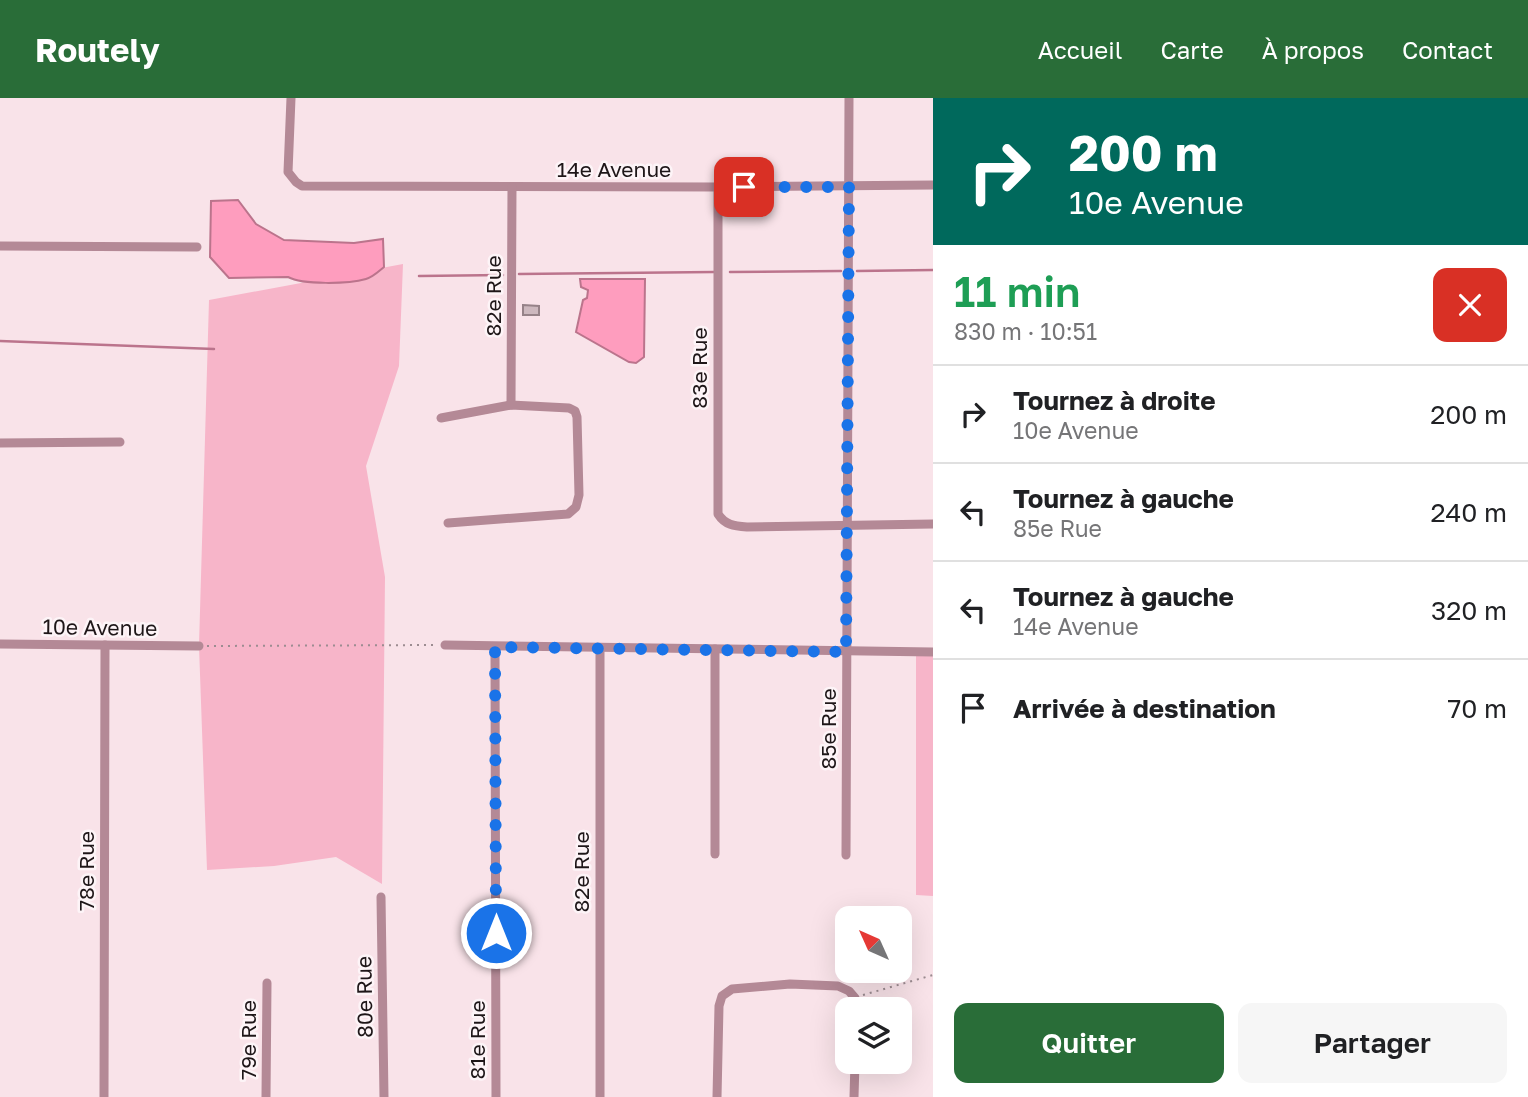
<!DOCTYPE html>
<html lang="fr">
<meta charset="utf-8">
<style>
:root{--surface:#fff;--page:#f6f6f6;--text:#202124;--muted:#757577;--line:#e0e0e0;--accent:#296d38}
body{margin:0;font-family:"Golos Text",sans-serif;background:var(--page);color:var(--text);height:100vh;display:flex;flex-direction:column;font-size:26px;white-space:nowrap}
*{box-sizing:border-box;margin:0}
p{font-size:23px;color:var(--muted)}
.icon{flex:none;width:38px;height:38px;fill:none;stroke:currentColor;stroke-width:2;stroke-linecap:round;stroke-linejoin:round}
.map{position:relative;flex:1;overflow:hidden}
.details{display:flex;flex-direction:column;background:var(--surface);width:595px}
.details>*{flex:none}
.hud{background:#00695c;color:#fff;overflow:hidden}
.needle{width:46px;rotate:315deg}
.buttons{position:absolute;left:835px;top:808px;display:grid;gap:14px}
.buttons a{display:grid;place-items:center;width:77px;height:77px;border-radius:14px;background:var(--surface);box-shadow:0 7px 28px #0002;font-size:35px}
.pin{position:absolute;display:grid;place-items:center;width:60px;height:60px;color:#fff;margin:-30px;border-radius:14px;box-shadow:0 4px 10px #0006}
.me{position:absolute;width:77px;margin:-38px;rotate:0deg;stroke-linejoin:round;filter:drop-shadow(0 0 5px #0008)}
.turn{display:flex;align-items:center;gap:24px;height:147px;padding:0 21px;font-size:32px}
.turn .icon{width:91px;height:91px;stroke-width:2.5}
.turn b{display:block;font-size:49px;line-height:60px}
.round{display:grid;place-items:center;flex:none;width:74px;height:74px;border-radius:14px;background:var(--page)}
.headline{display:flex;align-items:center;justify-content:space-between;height:119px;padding:0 21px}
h1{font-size:42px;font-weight:600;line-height:52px;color:#1e9e55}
.primary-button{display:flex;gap:14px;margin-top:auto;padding:14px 21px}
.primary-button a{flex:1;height:80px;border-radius:14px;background:var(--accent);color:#fff;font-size:28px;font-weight:600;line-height:80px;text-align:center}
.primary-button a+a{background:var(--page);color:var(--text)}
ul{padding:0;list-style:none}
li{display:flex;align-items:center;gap:21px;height:98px;padding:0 21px;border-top:2px solid var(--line)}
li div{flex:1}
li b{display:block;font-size:26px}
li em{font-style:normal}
header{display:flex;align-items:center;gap:42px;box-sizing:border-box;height:98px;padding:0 35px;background:var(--accent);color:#fff}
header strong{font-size:33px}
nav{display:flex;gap:38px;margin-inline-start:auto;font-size:24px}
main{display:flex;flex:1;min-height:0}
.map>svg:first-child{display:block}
.green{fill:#f7b5c9}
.water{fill:#fe9dbe;stroke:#bb748c;stroke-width:2}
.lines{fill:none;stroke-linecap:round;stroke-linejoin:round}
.stream{stroke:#bb748c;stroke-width:2.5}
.building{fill:#cdb8be;stroke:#968288;stroke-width:2}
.path{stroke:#9c8c91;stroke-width:2;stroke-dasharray:2 5;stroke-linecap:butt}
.street{stroke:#b48996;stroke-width:9}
.route{stroke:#1a73e8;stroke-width:12;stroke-dasharray:0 21.6}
.labels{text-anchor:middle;stroke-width:5;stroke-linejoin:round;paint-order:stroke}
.street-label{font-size:21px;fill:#1e1618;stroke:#fdf4f7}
</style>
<header>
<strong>Routely</strong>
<nav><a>Accueil</a><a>Carte</a><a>À propos</a><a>Contact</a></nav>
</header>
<main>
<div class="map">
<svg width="933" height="999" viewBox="0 0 933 999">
<rect width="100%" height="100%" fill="#f9e3e9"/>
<g class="green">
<polygon points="403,166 399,268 366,368 385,479 382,786 336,759 274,768 207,772 199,548 209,202"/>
<polygon points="916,554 933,554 933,798 916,797"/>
</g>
<g class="water">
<path d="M238,102l18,24 28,16 70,3 29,-4 1,28c-6,5 -11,10 -18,12 -18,5 -63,6 -78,-2l-59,1 -19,-21 1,-56z"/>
<polygon points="580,181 645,181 644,259 636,265 629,264 576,234 583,202 587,200 588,192 581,189"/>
</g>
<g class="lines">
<g class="stream">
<polyline points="857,173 933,172"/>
<polyline points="730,174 841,173"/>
<polyline points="519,176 714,174"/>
<polyline points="419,178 503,177"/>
<polyline points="0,243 214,251"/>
</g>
</g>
<polygon class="building" points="523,207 539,208 539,217 523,217"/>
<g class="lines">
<g class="path">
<polyline points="207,548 436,547"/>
<polyline points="863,897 933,877"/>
</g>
<g class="street">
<polyline points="291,0 288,74 296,84 302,88 718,89 933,87"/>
<path d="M718,89v327c7,11 16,12 29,13l186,-3"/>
<polyline points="0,148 197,149"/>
<polyline points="511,307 512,89"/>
<polyline points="441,320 511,307 569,310 575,313 577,319 579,397 576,409 568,416 448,425"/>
<polyline points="0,345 120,344"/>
<polyline points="0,546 199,548"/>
<polyline points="445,547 933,554"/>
<polyline points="495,549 496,999"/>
<polyline points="600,550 600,999"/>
<polyline points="715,756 715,551"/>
<polyline points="846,757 849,0"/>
<polyline points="381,799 384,999"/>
<polyline points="104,999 105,547"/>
<polyline points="266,999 267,885"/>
<polyline points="717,999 719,908 722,898 732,891 790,886 838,888 849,893 855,900 855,912"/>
<polyline points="854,999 855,964"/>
</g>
</g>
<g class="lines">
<polyline class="route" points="496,835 495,549 846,554 849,89 744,89"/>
</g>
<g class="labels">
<g class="street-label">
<text x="614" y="79">14e Avenue</text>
<text transform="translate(494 198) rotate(-90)" y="7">82e Rue</text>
<text transform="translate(700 270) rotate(-90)" y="7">83e Rue</text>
<text transform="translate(100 530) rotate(1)" y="7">10e Avenue</text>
<text transform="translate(829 631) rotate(-90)" y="7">85e Rue</text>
<text transform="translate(87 773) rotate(-90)" y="7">78e Rue</text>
<text transform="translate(582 774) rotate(-90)" y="7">82e Rue</text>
<text transform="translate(365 899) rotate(-91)" y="7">80e Rue</text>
<text transform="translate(249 942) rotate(-90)" y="7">79e Rue</text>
<text transform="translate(478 942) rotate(-90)" y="7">81e Rue</text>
</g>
</g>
</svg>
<div class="buttons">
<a><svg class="needle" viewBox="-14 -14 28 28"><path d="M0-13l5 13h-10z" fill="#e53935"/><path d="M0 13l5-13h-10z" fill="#757577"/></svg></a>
<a><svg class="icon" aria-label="layers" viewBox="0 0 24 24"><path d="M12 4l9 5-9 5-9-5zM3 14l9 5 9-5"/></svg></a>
</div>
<div class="pin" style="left:744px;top:89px;background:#d93025"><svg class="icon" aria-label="arrive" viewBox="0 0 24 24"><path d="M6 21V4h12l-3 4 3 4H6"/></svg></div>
<svg class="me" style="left:496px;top:835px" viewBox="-20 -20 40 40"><circle r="17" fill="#1a73e8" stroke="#fff" stroke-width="3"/><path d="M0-11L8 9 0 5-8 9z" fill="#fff"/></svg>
</div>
<section class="details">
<div class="hud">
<div class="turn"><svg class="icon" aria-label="right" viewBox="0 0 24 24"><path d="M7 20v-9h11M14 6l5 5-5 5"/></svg><div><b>200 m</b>10e Avenue</div></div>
</div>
<div class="headline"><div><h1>11 min</h1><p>830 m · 10:51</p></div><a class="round" style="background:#d93025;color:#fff"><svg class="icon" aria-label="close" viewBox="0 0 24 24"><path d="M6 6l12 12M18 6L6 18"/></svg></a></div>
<ul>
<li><svg class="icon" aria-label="right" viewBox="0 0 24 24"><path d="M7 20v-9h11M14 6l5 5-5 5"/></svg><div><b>Tournez à droite</b><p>10e Avenue</p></div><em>200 m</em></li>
<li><svg class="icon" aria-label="left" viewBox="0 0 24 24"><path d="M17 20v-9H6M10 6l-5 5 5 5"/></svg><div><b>Tournez à gauche</b><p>85e Rue</p></div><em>240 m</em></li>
<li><svg class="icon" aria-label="left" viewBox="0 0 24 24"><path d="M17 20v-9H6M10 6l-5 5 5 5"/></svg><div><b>Tournez à gauche</b><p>14e Avenue</p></div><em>320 m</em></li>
<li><svg class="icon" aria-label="arrive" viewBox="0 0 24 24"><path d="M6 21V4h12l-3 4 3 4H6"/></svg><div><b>Arrivée à destination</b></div><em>70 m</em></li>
</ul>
<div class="primary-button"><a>Quitter</a><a>Partager</a></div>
</section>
</main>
